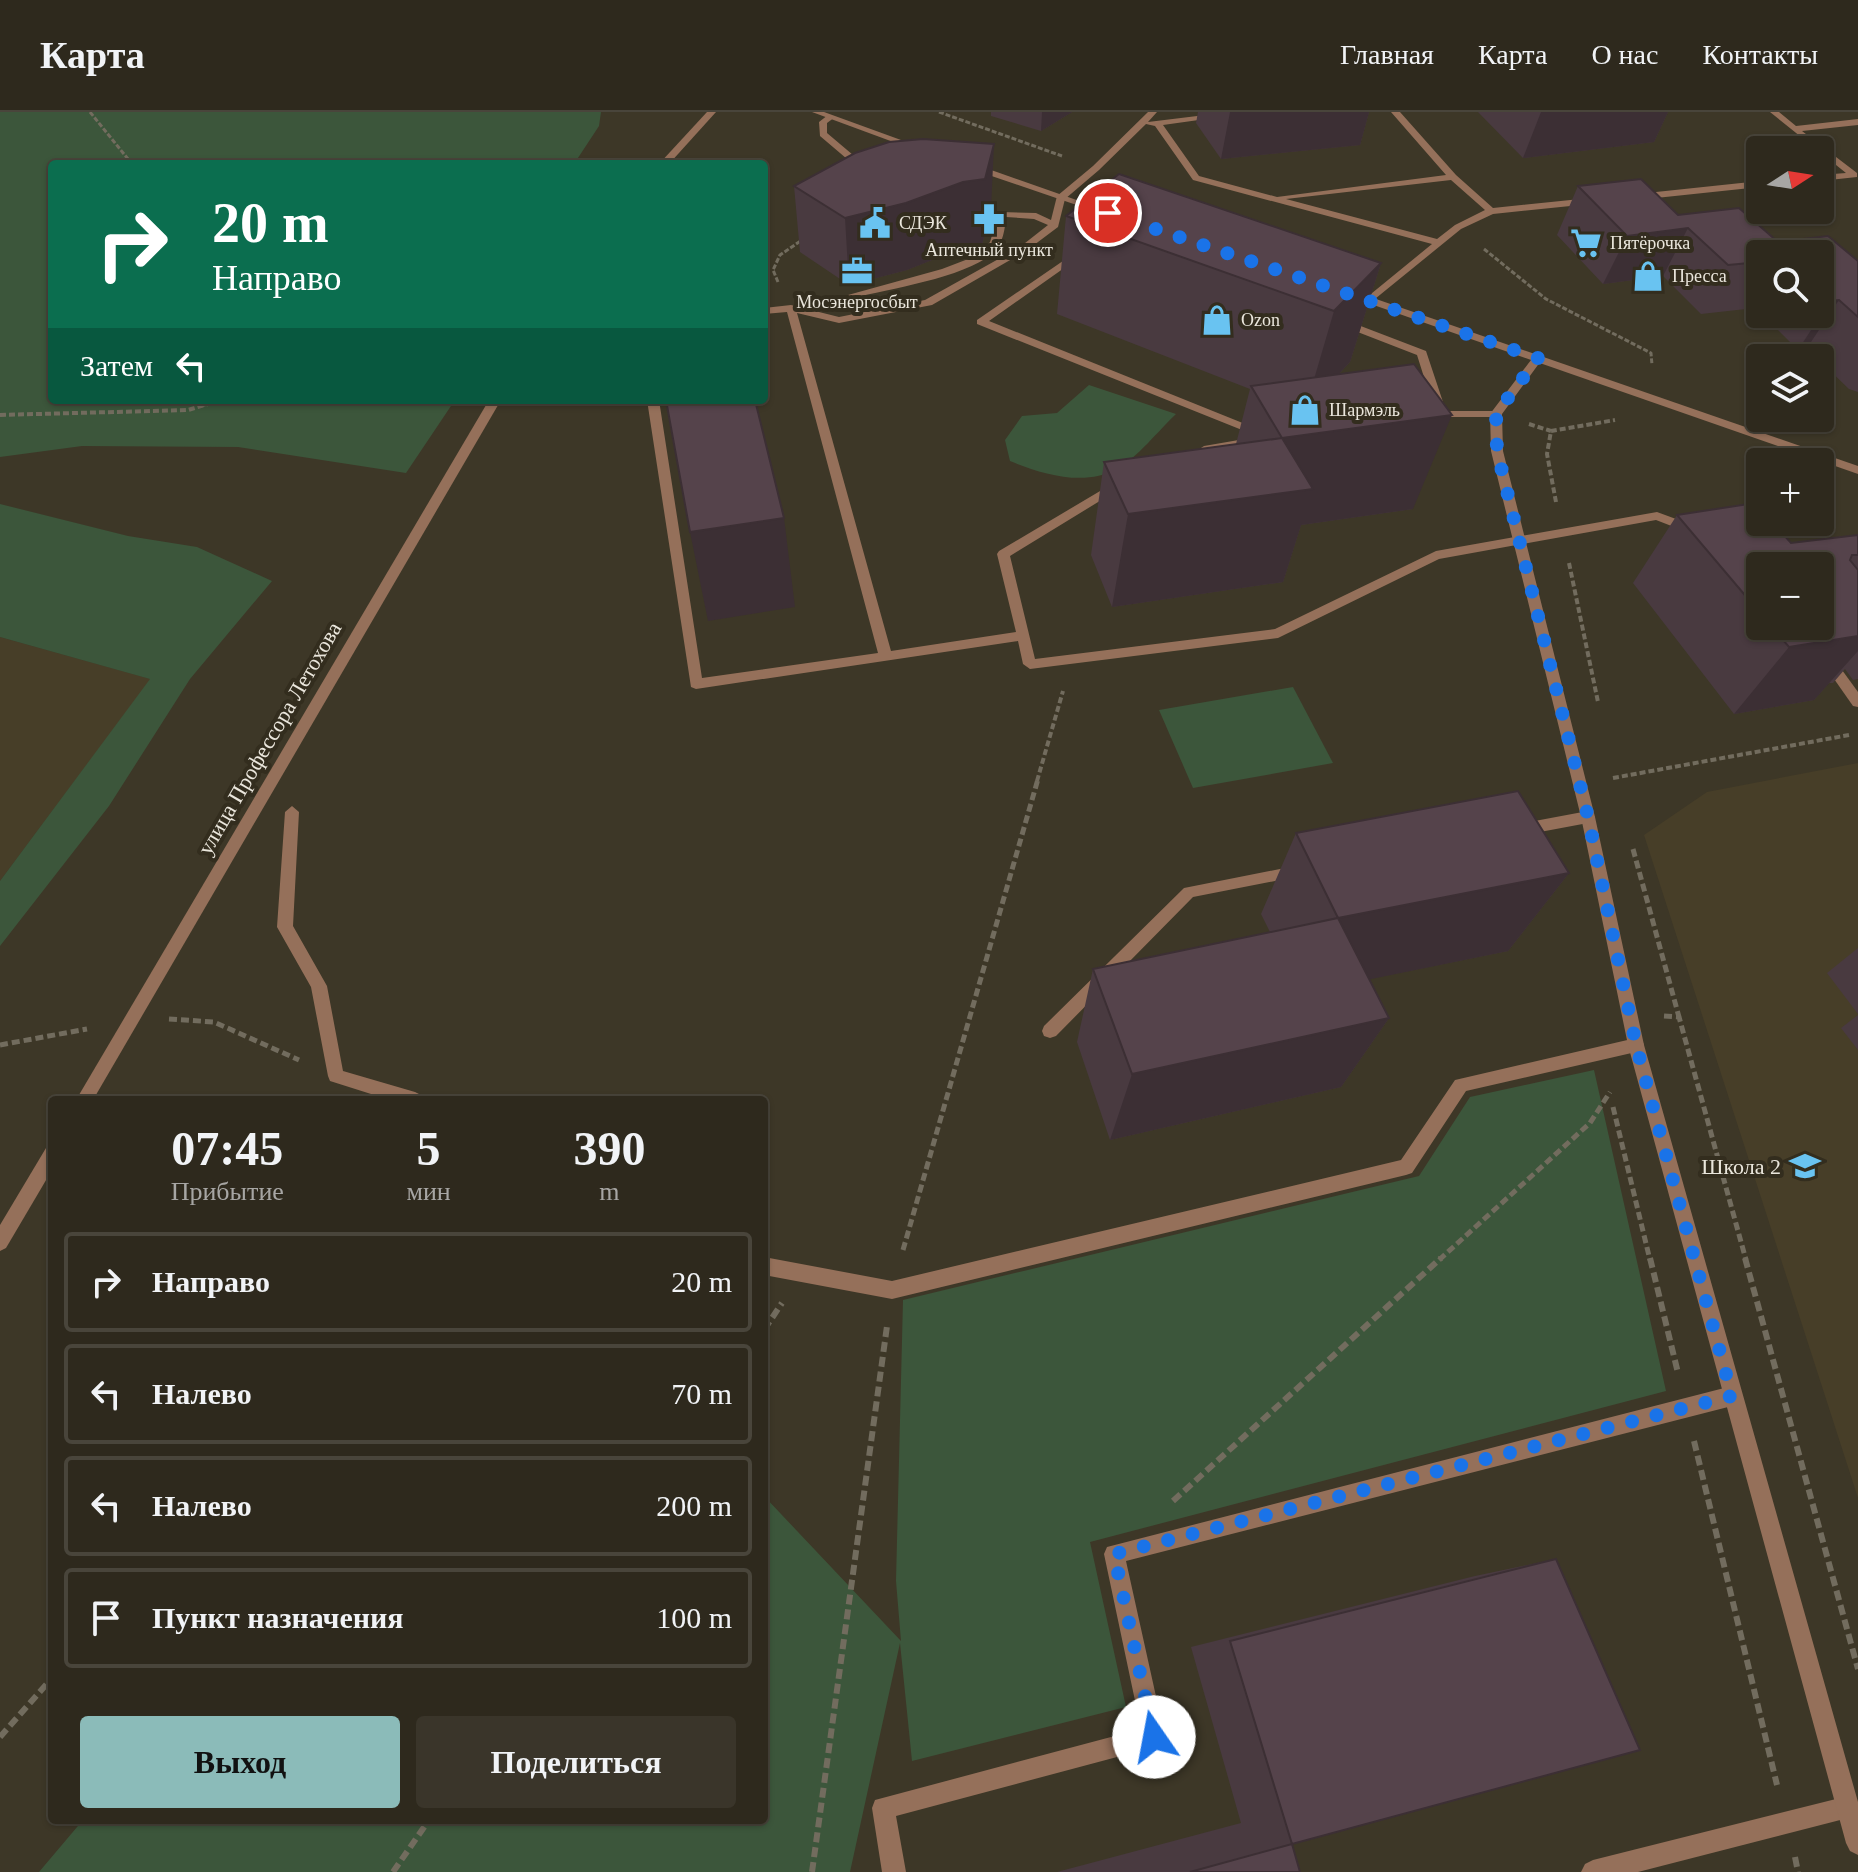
<!DOCTYPE html>
<html lang="ru">
<meta charset="utf-8">
<style>
:root{--surface:#2e291d;--page:#3a352a;--text:#f1f3f6;--muted:#a7a6a4;--line:#49453b;--accent:#8bbbb9}
body{margin:0;font-family:"Times New Roman",serif;background:var(--page);color:var(--text);height:100vh;display:flex;flex-direction:column;font-size:30px;white-space:nowrap}
*{box-sizing:border-box;margin:0}
p{font-size:26px;color:var(--muted)}
.icon{flex:none;width:44px;height:44px;fill:none;stroke:currentColor;stroke-width:2;stroke-linecap:round;stroke-linejoin:round}
.map{position:relative;flex:1;overflow:hidden}
.drawer{position:absolute;left:48px;top:984px;width:720px;height:728px;display:flex;flex-direction:column;background:var(--surface);border-radius:8px;box-shadow:0 2px 6px #0004,0 0 0 2px var(--line)}
.drawer>*{flex:none}
.hud{position:absolute;left:48px;top:48px;width:720px;height:244px;border-radius:8px;box-shadow:0 2px 6px #0004,0 0 0 2px var(--line);background:#0b6e4f;color:#fff;overflow:hidden}
.needle{width:52px;rotate:78deg}
.tools{position:absolute;left:1746px;top:24px;display:grid;gap:16px}
.tools a{display:grid;place-items:center;width:88px;height:88px;border-radius:8px;background:var(--surface);box-shadow:0 2px 6px #0004,0 0 0 2px var(--line);font-size:40px}
.pin{position:absolute;display:grid;place-items:center;width:68px;height:68px;color:#fff;margin:-34px;border:4px solid #fff;border-radius:50%;box-shadow:0 2px 8px #0007}
.me{position:absolute;width:88px;margin:-44px;rotate:348deg;stroke-linejoin:round;filter:drop-shadow(0 0 6px #0008)}
.turn{display:flex;align-items:center;gap:28px;height:168px;padding:0 32px;font-size:36px}
.turn .icon{width:104px;height:104px;stroke-width:2.5}
.turn b{display:block;font-size:56px;line-height:68px}
.then{display:flex;align-items:center;height:76px;padding:0 32px;background:#0003;gap:16px;font-size:30px}
.eta{display:flex;justify-content:space-evenly;align-items:center;height:136px;text-align:center}
.eta b{font-size:48px;font-weight:600;line-height:56px}
.button{display:flex;gap:16px;margin-top:auto;padding:16px 32px}
.button a{flex:1;height:92px;border-radius:8px;background:var(--accent);color:#111;font-size:32px;font-weight:600;line-height:92px;text-align:center}
.button a+a{background:var(--page);color:var(--text)}
ul{padding:0;list-style:none}
li{display:flex;align-items:center;gap:24px;height:100px;margin:0 16px 12px;padding:0 16px;border:4px solid var(--line);border-radius:8px}
li div{flex:1}
li b{display:block;font-size:30px}
li em{font-style:normal}
header{display:flex;align-items:center;gap:48px;box-sizing:border-box;height:112px;padding:0 40px;background:var(--surface);border-bottom:2px solid var(--line)}
header strong{font-size:38px}
nav{display:flex;gap:44px;margin-inline-start:auto;font-size:28px}
.map>svg:first-child{display:block}
.built{fill:#473e28}
.green{fill:#3c563b}
.lines{fill:none;stroke-linecap:round;stroke-linejoin:round}
.path-far3{stroke:#726c5e;stroke-width:3;stroke-dasharray:5 2;stroke-linecap:butt}
.path-far2{stroke:#726c5e;stroke-width:4;stroke-dasharray:6 3;stroke-linecap:butt}
.path-far1{stroke:#726c5e;stroke-width:5;stroke-dasharray:8 4;stroke-linecap:butt}
.path{stroke:#726c5e;stroke-width:6;stroke-dasharray:10 5;stroke-linecap:butt}
.service{fill:#95705a;fill-rule:evenodd}
.minor{fill:#95705a;fill-rule:evenodd}
.tertiary{fill:#95705a;fill-rule:evenodd}
.wall{fill:#493a40;fill-rule:evenodd}
.shaded-wall{fill:#3c2f34}
.building{fill:#55434b;stroke:#3c2f34;stroke-width:2}
.route{stroke:#1a73e8;stroke-width:14;stroke-dasharray:0 25.2}
.labels{text-anchor:middle;stroke-width:8;stroke-linejoin:round;paint-order:stroke}
.far-poi-label{font-size:18px;fill:#eae6dc;stroke:#332d1e;text-anchor:start}
.street-label{font-size:22px;fill:#eae6dc;stroke:#332d1e}
.poi-label{font-size:22px;fill:#eae6dc;stroke:#332d1e;text-anchor:end}
</style>
<header>
<strong>Карта</strong>
<nav><a>Главная</a><a>Карта</a><a>О нас</a><a>Контакты</a></nav>
</header>
<div class="map">
<svg width="1858" height="1760" viewBox="0 0 1858 1760">
<rect width="100%" height="100%" fill="#3d3727"/>
<g class="built">
<polygon points="0,525 151,567 0,769"/>
<polygon points="1858,651 1858,1386 1644,723 1707,680"/>
</g>
<g class="green">
<polygon points="0,0 601,0 599,14 574,52 52,52 52,288 455,288 406,361 238,335 82,334 0,345"/>
<path d="M1089,273l87,29c-16,15 -40,45 -59,55 -33,18 -75,5 -107,-8l-5,-21 17,-24 35,-3z"/>
<polygon points="0,392 128,424 197,435 272,469 190,567 109,694 0,834 0,769 150,567 0,525"/>
<polygon points="1293,575 1333,651 1193,676 1159,598"/>
<polygon points="1594,958 1666,1279 1090,1430 1126,1595 912,1649 900,1531 850,1760 39,1760 83,1708 764,1708 764,1384 901,1529 896,1469 903,1188 1419,1064 1470,985"/>
</g>
<g class="lines">
<g class="path-far3">
<polyline points="90,0 132,52"/>
<polyline points="939,0 1062,44"/>
<polyline points="1484,137 1546,187 1651,241 1652,253"/>
<polyline points="778,170 773,158 780,143 802,128"/>
<polyline points="201,294 222,288"/>
</g>
<g class="path-far2">
<polyline points="0,303 188,298 208,292"/>
<polyline points="1529,312 1551,319"/>
<polyline points="1556,390 1547,342 1551,319 1615,308"/>
<polyline points="1569,451 1598,590"/>
<polyline points="1613,666 1849,623"/>
<polyline points="1037,669 1063,579"/>
</g>
<g class="path-far1">
<polyline points="1633,737 1679,905"/>
<polyline points="1664,904 1679,905 1746,1148"/>
<polyline points="169,907 214,910 299,948"/>
<polyline points="0,933 87,917"/>
<polyline points="1613,995 1650,1148"/>
<polyline points="903,1138 1038,667"/>
<polyline points="1439,1148 1590,1011 1610,980"/>
</g>
<g class="path">
<polyline points="1650,1146 1678,1261"/>
<polyline points="1745,1146 1858,1557"/>
<polyline points="764,1218 782,1191"/>
<polyline points="1694,1329 1777,1673"/>
<polyline points="1173,1389 1441,1146"/>
<polyline points="0,1625 52,1566"/>
<polyline points="1795,1745 1798,1760"/>
<polyline points="393,1760 429,1708"/>
<polyline points="812,1760 887,1214"/>
</g>
<g class="service">
<path d="M1148,0h9l-9,10 82,-10h26l-93,13 36,51 78,21 169,-22 -55,-63h9l56,63 37,33 97,-10 5,3 -5,3 -97,10 -32,15 -91,74 -5,-3 1,-2 66,-54 -239,-64 -38,-54 -9,-2 -47,46 -34,29 -7,28 -32,24 -94,54 -93,18 -42,-10 94,338 125,-19 -19,-78 2,-3 118,-70 6,4 -2,3 -111,68 25,103 240,-30 161,-78 221,-39 38,14v6h-8l-31,-12 -217,39 -161,79 -248,31 -7,-5 -5,-23 -322,48 -5,-2 -44,-287h12l43,278 176,-25 -91,-341 -23,2v-6l27,-3 48,12 86,-17 95,-53 28,-22 -14,-6 -28,-2c-1,12 -3,26 -12,35 -26,25 -105,37 -141,46l-5,-3 94,-26 34,-13 14,-14 9,-30 37,1 15,7 6,-24 36,-30zM1451,68l34,30 -30,15 -18,14 -151,-40z"/>
<polygon points="1770,0 1779,0 1796,14 1858,7 1858,13 1802,19 1857,61 1857,65 1820,69 1820,63 1846,61"/>
<polygon points="828,3 835,5 827,11 827,21 866,54 866,58 860,58 820,24 819,10"/>
<polygon points="1760,69 1760,75 1637,88 1632,85 1637,82"/>
<polygon points="1076,140 1084,142 989,209 1265,320 1265,324 1257,324 977,212 977,208"/>
<polygon points="1337,208 1345,208 1426,239 1446,299 1496,299 1502,302 1496,305 1426,305 1426,301 1435,300 1417,243 1337,212"/>
<polygon points="1256,325 1260,326 1260,330 1204,342 1198,338 1204,334"/>
<polygon points="1797,514 1810,514 1858,580 1858,595 1853,594"/>
<polygon points="292,694 299,700 293,814 327,874 343,959 415,980 421,983 423,988 390,988 330,969 328,964 311,875 277,815 285,700"/>
<polygon points="1588,699 1595,705 1588,711 1519,724 1512,718 1519,712"/>
<polygon points="1300,753 1305,755 1307,759 1305,763 1193,785 1056,924 1050,926 1044,924 1042,919 1044,914 1184,776"/>
<polygon points="1636,926 1642,928 1644,933 1642,938 1636,940 1466,979 1412,1061 1406,1063 892,1187 764,1163 764,1145 892,1169 1401,1048 1455,968"/>
<polygon points="1732,1274 1739,1277 1742,1284 1739,1291 1732,1294 1126,1449 1165,1625 1162,1633 896,1704 906,1760 882,1760 872,1696 875,1688 1141,1617 1104,1442 1107,1435"/>
<polygon points="1848,1684 1856,1687 1856,1703 1848,1706 1638,1760 1581,1760 1585,1752 1593,1748"/>
</g>
<g class="minor">
<polygon points="707,0 716,0 669,52 659,52"/>
<polygon points="1538,243 1543,246 1502,302 1503,339 1595,705 1644,933 1858,1690 1858,1743 1850,1739 1846,1731 1628,933 1581,705 1491,339 1490,302 1534,244"/>
<polygon points="489,288 501,288 93,988 76,988"/>
<polygon points="52,1034 52,1058 6,1136 0,1139 0,1113 46,1036"/>
</g>
<g class="tertiary">
<polygon points="812,0 824,0 923,36 915,38"/>
<polygon points="971,53 977,53 1105,98 1097,100 971,57"/>
<polygon points="1345,179 1353,179 1858,354 1858,362 1345,183"/>
</g>
</g>
<g class="wall">
<polygon points="991,0 1072,0 1041,19 991,4"/>
<polygon points="1198,0 1369,0 1360,33 1221,47 1196,11"/>
<polygon points="1478,0 1668,0 1654,30 1523,46"/>
<polygon points="794,74 991,97 982,133 962,136 907,158 849,173 800,140"/>
<polygon points="1578,74 1778,130 1858,149 1858,280 1849,277 1820,249 1820,246 1817,246 1807,236 1798,238 1762,202 1820,202 1820,142 1760,142 1760,200 1755,196 1701,202 1663,164 1603,172 1557,123"/>
<polygon points="1066,104 1381,151 1350,250 1339,262 1413,397 1301,413 1283,470 1112,495 1091,443 1104,350 1236,332 1250,277 1057,202"/>
<path d="M1677,403l114,28 67,-8v144l-5,1 -8,-11 -12,14h-4l-15,17 -80,14 -101,-131zM1760,454l60,60h-60z"/>
<polygon points="1296,721 1569,761 1508,839 1369,867 1389,906 1341,975 1110,1028 1077,930 1093,857 1270,820 1261,802"/>
<polygon points="1858,836 1858,902 1827,861"/>
<polygon points="1858,903 1858,938 1841,916"/>
<polygon points="1556,1447 1292,1732 1300,1760 1057,1760 1241,1711 1191,1535 1475,1464"/>
</g>
<g class="shaded-wall">
<polygon points="1042,0 1072,0 1041,19"/>
<polygon points="1230,0 1369,0 1360,33 1221,47"/>
<polygon points="1541,0 1668,0 1654,30 1523,46"/>
<polygon points="994,32 991,97 982,133 962,136 907,158 849,173 845,106"/>
<polygon points="1688,116 1663,164 1603,172 1627,124"/>
<polygon points="1381,151 1350,250 1305,298 1334,199"/>
<polygon points="1839,188 1807,236 1798,238 1830,189"/>
<polygon points="1452,303 1413,397 1301,413 1283,470 1112,495 1128,402 1282,326"/>
<polygon points="784,406 795,495 708,509 690,420"/>
<polygon points="1858,524 1858,539 1814,588 1734,602 1789,535"/>
<polygon points="1569,761 1508,839 1298,882 1338,806"/>
<polygon points="1389,906 1341,975 1110,1028 1132,962"/>
</g>
<g class="building">
<polygon points="923,27 994,32 985,67 963,70 906,91 845,106 794,74 855,41 889,30"/>
<polygon points="1119,62 1381,151 1334,199 1066,104"/>
<polygon points="1641,67 1678,103 1739,96 1778,130 1828,124 1858,149 1858,205 1839,188 1830,189 1820,180 1820,142 1760,142 1760,150 1728,153 1688,116 1627,124 1578,74"/>
<polygon points="1414,252 1452,303 1282,326 1251,274"/>
<polygon points="666,288 755,288 784,406 690,420"/>
<polygon points="1282,326 1313,377 1128,402 1104,350"/>
<polygon points="1755,391 1760,397 1760,410 1772,410 1791,431 1858,423 1858,443 1852,443 1850,448 1858,458 1858,524 1789,535 1771,514 1820,514 1820,454 1760,454 1760,501 1677,403"/>
<polygon points="1518,679 1569,761 1338,806 1296,721"/>
<polygon points="1338,806 1389,906 1132,962 1093,857"/>
<polygon points="1556,1447 1640,1638 1292,1732 1230,1529"/>
<polygon points="1292,1732 1300,1760 1190,1760"/>
</g>
<g class="lines">
<polyline class="route" points="1108,101 1538,246 1496,302 1497,339 1588,705 1636,933 1732,1284 1114,1442 1154,1625"/>
</g>
<defs>
<symbol id="pharmacy-bare" viewBox="-9 -9 18 18"><path d="M-2-6h4v4h4v4h-4v4h-4v-4h-4v-4h4Z" fill="#69c3f1" stroke="#332d1e" stroke-width="2.5" paint-order="stroke"/></symbol>
<symbol id="civic-bare" viewBox="-9 -9 18 18"><path d="M-.6-6.5H3V-4.5H.6V-3L4-1V1h2V6H-6V1h2V-1L-.6-3ZM-1.2 2.5V6h2.4V2.5Z" fill="#69c3f1" stroke="#332d1e" stroke-width="2.5" paint-order="stroke"/></symbol>
<symbol id="supermarket-bare" viewBox="-9 -9 18 18"><path d="M-6-5.5h2.5l.6 2H6L4.5 2H-2.5L-4.4-4H-6ZM-1.5 3.2a1.3 1.3 0 1 0 .1 0ZM3 3.2a1.3 1.3 0 1 0 .1 0Z" fill="#69c3f1" stroke="#332d1e" stroke-width="2.5" paint-order="stroke"/></symbol>
<symbol id="office-bare" viewBox="-9 -9 18 18"><path d="M-6-3h4V-5.5h4V-3h4V5H-6ZM-1-4.5V-3h2v-1.5ZM-6 0V1H6V0Z" fill="#69c3f1" stroke="#332d1e" stroke-width="2.5" paint-order="stroke"/></symbol>
<symbol id="shop-bare" viewBox="-9 -9 18 18"><path d="M-5-2.5h2.3a2.7 3.5 0 0 1 5.4 0H5L5.5 6h-11ZM-1.5-2.5h3a1.5 2.3 0 0 0-3 0Z" fill="#69c3f1" stroke="#332d1e" stroke-width="2.5" paint-order="stroke"/></symbol>
<symbol id="school-bare" viewBox="-9 -9 18 18"><path d="M0-5L7-2L0 1L-7-2ZM-4 1L0 2.5L4 1V4Q0 6-4 4Z" fill="#69c3f1" stroke="#332d1e" stroke-width="2.5" paint-order="stroke"/></symbol>
</defs>
<g fill-rule="evenodd">
<use href="#pharmacy-bare" x="967" y="85" width="44" height="44"/>
<use href="#civic-bare" x="853" y="89" width="44" height="44"/>
<use href="#supermarket-bare" x="1564" y="109" width="44" height="44"/>
<use href="#office-bare" x="835" y="137" width="44" height="44"/>
<use href="#shop-bare" x="1626" y="142" width="44" height="44"/>
<use href="#shop-bare" x="1195" y="186" width="44" height="44"/>
<use href="#shop-bare" x="1283" y="276" width="44" height="44"/>
<use href="#school-bare" x="1783" y="1032" width="44" height="44"/>
</g>
<g class="labels">
<g class="far-poi-label">
<text x="899" y="117">СДЭК</text>
<text x="1610" y="137">Пятёрочка</text>
<text x="989" y="144" text-anchor="middle">Аптечный пункт</text>
<text x="1672" y="170">Пресса</text>
<text x="857" y="196" text-anchor="middle">Мосэнергосбыт</text>
<text x="1241" y="214">Ozon</text>
<text x="1329" y="304">Шармэль</text>
</g>
<g class="street-label">
<text transform="translate(269 626) rotate(-60)" y="8">улица Профессора Летохова</text>
</g>
<g class="poi-label">
<text x="1781" y="1062">Школа 2</text>
</g>
</g>
</svg>
<div class="tools">
<a><svg class="needle" viewBox="-14 -14 28 28"><path d="M0-13l5 13h-10z" fill="#e53935"/><path d="M0 13l5-13h-10z" fill="#a7a6a4"/></svg></a>
<a><svg class="icon" aria-label="search" viewBox="0 0 24 24"><circle cx="10" cy="10" r="6"/><path d="M15 15l6 6"/></svg></a>
<a><svg class="icon" aria-label="layers" viewBox="0 0 24 24"><path d="M12 4l9 5-9 5-9-5zM3 14l9 5 9-5"/></svg></a>
<a>+</a>
<a>−</a>
</div>
<div class="pin" style="left:1108px;top:101px;background:#d93025"><svg class="icon" aria-label="arrive" viewBox="0 0 24 24"><path d="M6 21V4h12l-3 4 3 4H6"/></svg></div>
<svg class="me" style="left:1154px;top:1625px" viewBox="-20 -20 40 40"><circle r="19" fill="#fff"/><path d="M0-13L10 11 0 6-10 11z" fill="#1a73e8"/></svg>
<div class="hud">
<div class="turn"><svg class="icon" aria-label="right" viewBox="0 0 24 24"><path d="M7 20v-9h11M14 6l5 5-5 5"/></svg><div><b>20 m</b>Направо</div></div>
<div class="then">Затем<svg class="icon" aria-label="left" viewBox="0 0 24 24"><path d="M17 20v-9H6M10 6l-5 5 5 5"/></svg></div>
</div>
<section class="drawer">
<div class="eta">
<div><b>07:45</b><p>Прибытие</p></div>
<div><b>5</b><p>мин</p></div>
<div><b>390</b><p>m</p></div>
</div>
<ul>
<li><svg class="icon" aria-label="right" viewBox="0 0 24 24"><path d="M7 20v-9h11M14 6l5 5-5 5"/></svg><div><b>Направо</b></div><em>20 m</em></li>
<li><svg class="icon" aria-label="left" viewBox="0 0 24 24"><path d="M17 20v-9H6M10 6l-5 5 5 5"/></svg><div><b>Налево</b></div><em>70 m</em></li>
<li><svg class="icon" aria-label="left" viewBox="0 0 24 24"><path d="M17 20v-9H6M10 6l-5 5 5 5"/></svg><div><b>Налево</b></div><em>200 m</em></li>
<li><svg class="icon" aria-label="arrive" viewBox="0 0 24 24"><path d="M6 21V4h12l-3 4 3 4H6"/></svg><div><b>Пункт назначения</b></div><em>100 m</em></li>
</ul>
<div class="button"><a>Выход</a><a>Поделиться</a></div>
</section>
</div>
